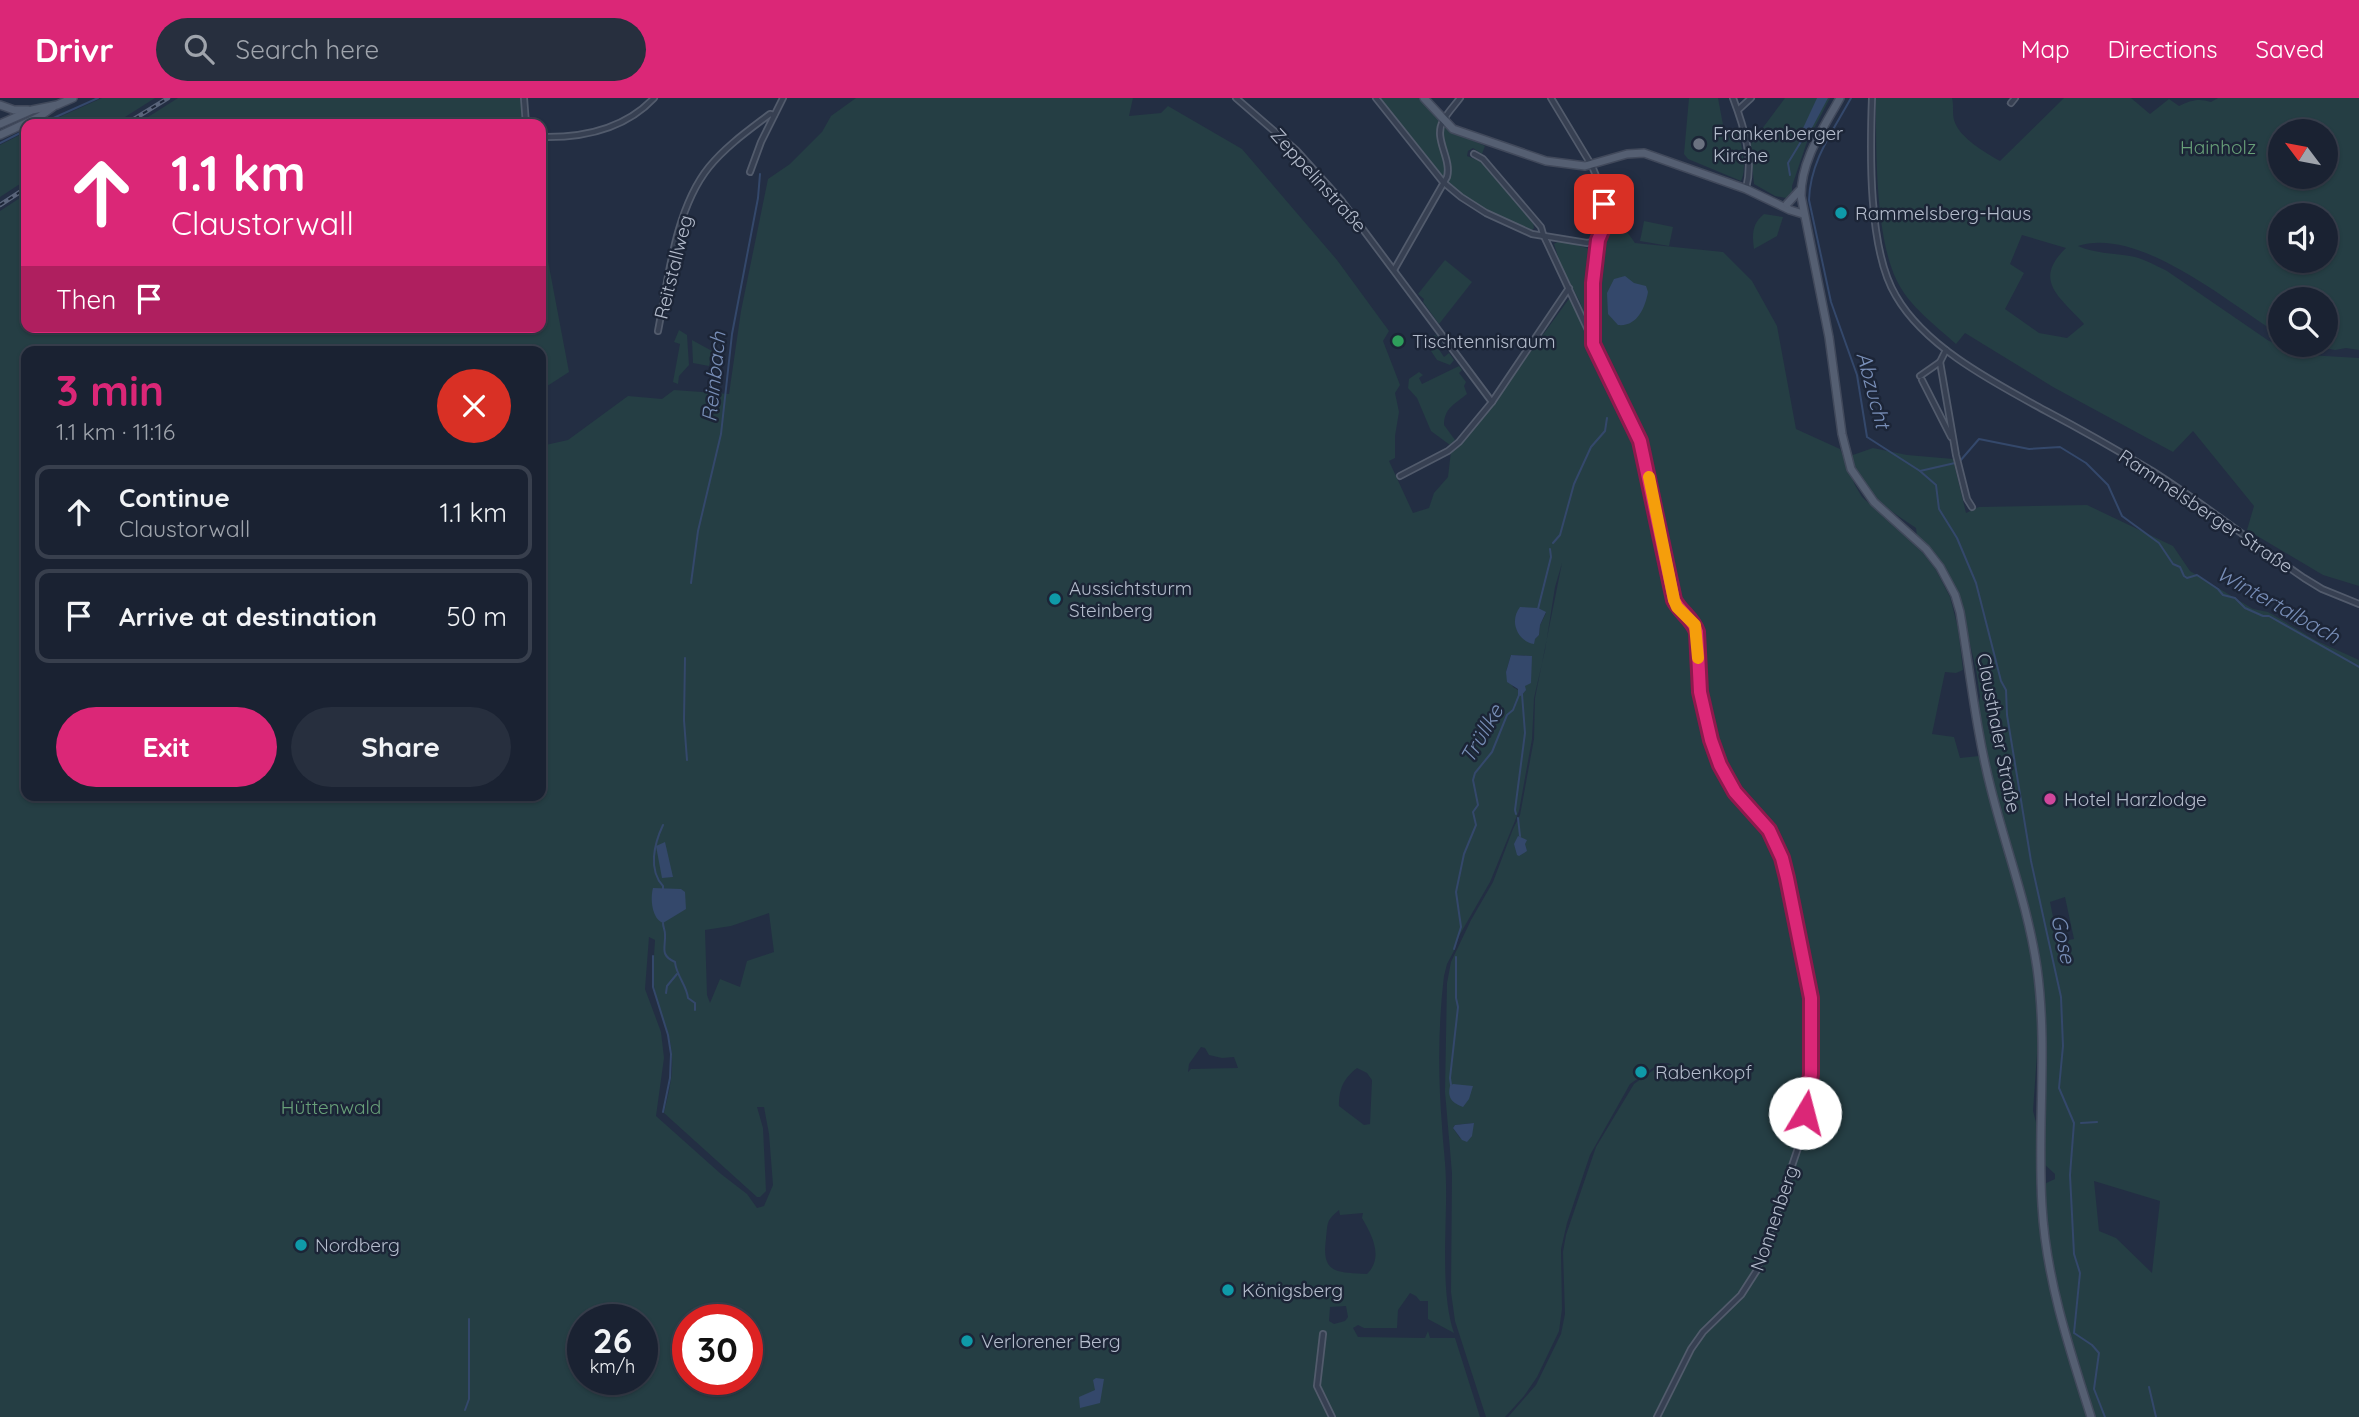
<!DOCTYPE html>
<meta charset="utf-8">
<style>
:root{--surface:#1a2232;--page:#272f3e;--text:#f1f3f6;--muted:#9fa4ac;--line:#383f4d;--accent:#db2777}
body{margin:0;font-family:Quicksand,sans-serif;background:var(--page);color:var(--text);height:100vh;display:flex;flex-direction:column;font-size:26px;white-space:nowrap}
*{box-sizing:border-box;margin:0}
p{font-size:23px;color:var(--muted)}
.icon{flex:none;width:38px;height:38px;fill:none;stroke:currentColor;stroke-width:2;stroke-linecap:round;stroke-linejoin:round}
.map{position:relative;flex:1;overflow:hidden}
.sheet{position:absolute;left:21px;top:248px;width:525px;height:455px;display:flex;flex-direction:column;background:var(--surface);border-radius:14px;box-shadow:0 2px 5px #0004,0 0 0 2px var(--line)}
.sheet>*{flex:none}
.top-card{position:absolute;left:21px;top:21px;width:525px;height:214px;border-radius:14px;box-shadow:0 2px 5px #0004,0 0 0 2px var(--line);background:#db2777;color:#fff;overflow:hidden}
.needle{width:46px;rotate:302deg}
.tools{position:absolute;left:2268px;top:21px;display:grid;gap:14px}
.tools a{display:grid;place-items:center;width:70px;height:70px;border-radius:50%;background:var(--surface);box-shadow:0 2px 5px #0004,0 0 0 2px var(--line);font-size:35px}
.speed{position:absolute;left:567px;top:1206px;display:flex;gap:14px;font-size:35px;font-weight:700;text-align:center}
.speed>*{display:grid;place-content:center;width:91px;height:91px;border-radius:50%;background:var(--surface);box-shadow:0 2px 5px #0004,0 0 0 2px var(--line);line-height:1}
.speed small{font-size:18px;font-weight:400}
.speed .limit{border:10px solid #d22;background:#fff;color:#111}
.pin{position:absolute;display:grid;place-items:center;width:60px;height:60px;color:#fff;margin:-30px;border-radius:14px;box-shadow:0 4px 10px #0006}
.me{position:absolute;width:77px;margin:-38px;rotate:8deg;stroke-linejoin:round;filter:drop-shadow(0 0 5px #0008)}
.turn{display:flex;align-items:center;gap:24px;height:147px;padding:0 35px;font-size:32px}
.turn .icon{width:91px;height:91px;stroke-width:2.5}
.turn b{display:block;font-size:49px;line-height:60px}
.then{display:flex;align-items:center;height:66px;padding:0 35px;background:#0003;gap:14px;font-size:26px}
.round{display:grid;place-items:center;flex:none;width:74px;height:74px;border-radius:37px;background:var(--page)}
.summary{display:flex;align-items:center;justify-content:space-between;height:119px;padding:0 35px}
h1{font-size:42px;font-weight:800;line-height:52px;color:var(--accent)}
.action{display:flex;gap:14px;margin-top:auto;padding:14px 35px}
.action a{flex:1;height:80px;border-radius:42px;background:var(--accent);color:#fff;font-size:28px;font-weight:800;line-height:80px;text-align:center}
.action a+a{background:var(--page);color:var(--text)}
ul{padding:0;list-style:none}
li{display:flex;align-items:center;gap:21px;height:94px;margin:0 14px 10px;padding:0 21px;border:4px solid var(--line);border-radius:14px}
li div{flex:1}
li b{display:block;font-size:26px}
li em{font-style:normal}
header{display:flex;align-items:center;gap:42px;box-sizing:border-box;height:98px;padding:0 35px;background:var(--accent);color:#fff}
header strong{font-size:33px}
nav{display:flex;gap:38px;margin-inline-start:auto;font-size:24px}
.search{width:490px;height:63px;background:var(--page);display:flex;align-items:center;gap:18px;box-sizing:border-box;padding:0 24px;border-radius:38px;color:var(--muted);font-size:26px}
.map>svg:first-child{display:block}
.green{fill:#253e44;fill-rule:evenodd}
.water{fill:#34486b}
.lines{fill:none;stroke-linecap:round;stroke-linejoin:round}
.stream{stroke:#34486b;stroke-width:2}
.minor-casing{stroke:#525b6c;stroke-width:8}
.primary-casing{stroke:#41495b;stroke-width:10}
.minor{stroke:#374052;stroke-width:4.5}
.primary{stroke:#555f72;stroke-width:7}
.rail-casing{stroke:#59647a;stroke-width:4.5}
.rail{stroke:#1c2537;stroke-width:2;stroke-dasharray:5;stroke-linecap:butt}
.route-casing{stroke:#8e194d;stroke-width:18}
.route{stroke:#db2777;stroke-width:12}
.slow{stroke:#f59e0b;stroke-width:12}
.worship-dot{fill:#6b7280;stroke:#1c2537;stroke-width:2.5}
.culture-dot{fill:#0f9aa8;stroke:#1c2537;stroke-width:2.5}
.leisure-dot{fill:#2e9e5b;stroke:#1c2537;stroke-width:2.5}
.hotel-dot{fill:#d1479c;stroke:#1c2537;stroke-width:2.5}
.labels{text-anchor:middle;stroke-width:5;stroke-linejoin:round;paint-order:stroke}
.poi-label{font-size:19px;fill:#b4bccc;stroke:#1c2537;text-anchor:start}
.park-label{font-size:19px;fill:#68a079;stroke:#1c2537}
.street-label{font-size:19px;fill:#b4bccc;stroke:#1c2537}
.water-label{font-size:21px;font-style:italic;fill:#788eb7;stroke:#1c2537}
</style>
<header>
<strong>Drivr</strong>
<div class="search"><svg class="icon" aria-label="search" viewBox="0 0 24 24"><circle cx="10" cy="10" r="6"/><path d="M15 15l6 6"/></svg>Search here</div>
<nav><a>Map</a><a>Directions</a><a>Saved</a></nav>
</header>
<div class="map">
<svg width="2359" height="1319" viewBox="0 0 2359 1319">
<rect width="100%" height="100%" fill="#232e43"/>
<g class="green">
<polygon points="102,0 155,0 114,26 44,26"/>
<polygon points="178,0 521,0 524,26 137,26"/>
<path d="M856,0h277l-4,18 32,-3 7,-7 74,43 95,111 52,71 -6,10 17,44 -5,8 4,19 -4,24v22l-6,3 24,52 16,-5 5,-15 14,-16 3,-26 37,-40 83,-115 22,52 5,2 -1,-68 11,-64 7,-3 20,28 88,9 29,29 25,45 19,103 44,20 15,36 7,12 61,56 13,17 14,27 8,31 5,42 -7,3 -11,-1 -13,62 22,3 6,21 19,-2 52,189 6,50 3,56 -3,3 -4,57 4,15 -1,64 2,7 3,31 46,189h-579l28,-32 25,-51 4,-20 -2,-62 3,-17 30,-88 38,-63 21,-15 7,-4h10l-4,-2h-8l-30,21 -40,71 -23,68 -6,26 1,60 -3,22 -22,46 -13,19 -19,21h-19l-31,-96 -4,-29 1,-119 -7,-81 2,-109 4,-21 20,-42 22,-38 20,-53 7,-14 14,-76 1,-41 27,-135 -7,24 -10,63 -11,48 -2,41 -13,72 -29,71 -31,54 -4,13 -8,15 -3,12c-6,49 -6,100 -2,150 1,19 4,39 4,58 1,43 -6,109 8,149l-26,-14v-18h-8l-4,-5 -6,-3 -12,17 -1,18h-33l-6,-3 -5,3 5,9 67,1 3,-7 2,7h25l25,79h-1480v-1206l26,-17v133h515v-103l28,148 -28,18v-38h-515v444h515v-350l27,-6 60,-44 34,3 12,-9 55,4 12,-83 27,-132 22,-15 32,-32 9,-16zM1546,515l-6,12 -1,10 -4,4 -19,-10v-4zM1511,557l21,1 -5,28 -9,6 -5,-3 -7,-15zM769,815l5,39 -27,9 -7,26 -20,-8 -10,24 -3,-8 -2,-65 26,-4zM649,839l6,3c-1,20 -4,41 2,60 6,20 15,38 15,59 1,18 -4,36 -8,54l93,84h3l6,-6 -3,-63 -6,-21h7l5,27 4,51 -9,21 -7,2 -10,-14 -26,-20 -65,-58 8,-58 -3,-26 -16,-43zM1201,949l4,1 4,7 13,3 12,-1 4,11 -47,1 -3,3 1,-8zM1357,970l10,5 5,7 -2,44 -6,1 -25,-19c0,-17 4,-27 18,-38zM1474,1025l-6,16 -8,-1 -7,-10 2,-3zM1339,1112l1,5 23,-2 -1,5c10,17 22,39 5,56 -29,-2 -46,1 -41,-35 2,-17 0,-18 13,-29zM1346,1208l2,11 -3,4 -11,3 -5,-3 1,-14zM583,1222h59v59h-59zM688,1222h59v59h-59z"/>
<polygon points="1380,0 1420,0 1439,23 1438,36 1447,73 1443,79 1441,79"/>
<path d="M1689,0h29l6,32 15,2c2,15 9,35 2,49l-53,-22 -4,-5z"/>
<polygon points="1785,0 1830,0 1807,44 1792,88 1792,94 1786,100 1775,98 1754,86 1750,47"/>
<path d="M1876,0h76c2,7 0,15 2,22 5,18 32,33 46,41l64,-63h67l19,16 19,-15 10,7c12,-6 20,-8 32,-4l7,-4h141v252l-13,-2 -11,2 -25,-5h16v-46h-46v34l-11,-5c-47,-31 -133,-101 -191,-82 18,8 38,7 57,11 11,3 22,9 32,14l102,70 39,14 51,3v228l-36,-11 -76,-45 7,-24 -61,-75 -20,21 -120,-65 -88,-54 -9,11c-21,-19 -47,-38 -59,-63 -22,-44 -21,-133 -21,-183zM2326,33v46h-46v-46zM2280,117h46v46h-46zM2022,137l44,13c-34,33 -6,49 18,76l-17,14 -28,-5 -34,-24 19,-36 -14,-9z"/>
<path d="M1443,29l42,19 -3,8 -9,-6 -5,3 -1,5 13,5 53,60 1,7 -2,2c-28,-3 -63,-30 -85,-48 11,-25 -7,-33 -4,-55z"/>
<polygon points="26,34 26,82 0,99 0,47"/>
<path d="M1764,116l19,3 -6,19 -23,13c-2,-15 -2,-25 10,-35z"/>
<polygon points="1644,123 1673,129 1669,148 1640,143"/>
<polygon points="1561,142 1593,152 1591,224 1587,225 1580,204 1561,168 1554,146"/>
<polygon points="1445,162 1472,184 1439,226 1423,204 1424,201 1418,196"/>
<polygon points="679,232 687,237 689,267 679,278 678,286 673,284 680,246 674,244"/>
<polygon points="1436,237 1442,246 1438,250 1444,259 1449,255 1454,262 1450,267 1437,262 1431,253 1432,251 1428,247 1427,240"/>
<polygon points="692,242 712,253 709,268 693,265"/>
<path d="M1459,268l3,4 -3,3 7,9 -2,4 3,8c-12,10 -23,14 -23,31l11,15 -5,5 -19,-14 -14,-33 -9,-10 1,-9 10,-7 4,3 -4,3 3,6z"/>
<path d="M1873,350l34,7 46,4 13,54 13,-6 108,-2 86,41 17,25 63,38 15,3 49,29 42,19v757h-265c-16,-52 -33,-104 -43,-157 -4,-25 -5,-50 -7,-76l11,-5v-5l-11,-10 2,-126 -5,-69 -5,-30 -47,-172 -11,-58 2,-13 -4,-27 -18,-75 -14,-29 -27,-29 -1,-8c-34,-23 -50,-32 -66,-72zM2065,799l9,42 -16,3 -8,-40zM2094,1083l66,20 -8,72 -36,-35 -17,-7z"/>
</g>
<g class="water">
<polygon points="1817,0 1828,0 1805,43 1798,41"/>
<path d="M1625,178l9,7 12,3 2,6c-3,16 -11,35 -30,33l-10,-11 -1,-21 7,-14z"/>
<path d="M1520,509l18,1 8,4 -6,13 -1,10 -4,4 -1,5c-17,-3 -25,-23 -14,-37z"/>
<polygon points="1511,557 1532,558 1531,585 1525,588 1526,592 1521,598 1518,597 1518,591 1507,584 1506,574"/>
<polygon points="1518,738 1527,742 1525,746 1527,753 1519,758 1517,757 1514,746"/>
<polygon points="665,744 673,779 662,780 656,748"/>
<path d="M653,790l28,1 4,3 1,17 -23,14c-11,-4 -13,-24 -10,-35z"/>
<path d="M1453,986l20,2 -4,13 -6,8c-10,-4 -16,-8 -13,-21z"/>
<polygon points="1474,1025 1472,1038 1467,1044 1462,1042 1453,1030 1455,1027"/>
<polygon points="1096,1280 1104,1281 1100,1305 1080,1310 1079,1299 1095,1292 1093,1282"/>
</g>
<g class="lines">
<g class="stream">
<path d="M1851,0c-18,33 -41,63 -42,102l22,102 26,73 10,62 53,34 35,-8"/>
<polyline points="40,26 98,0"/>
<polyline points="0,45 26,32"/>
<polyline points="1790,77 1788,65 1802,42"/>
<polyline points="1960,363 1979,341 2029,351 2060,349 2086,365 2108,387 2122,418 2159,445 2173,466 2180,469 2184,478 2187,480 2197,477 2218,491 2223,497 2235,500 2245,510 2263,518 2269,518 2359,569"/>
<polyline points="1920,373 1936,387 1939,411 1957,440 1976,485 2001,583 2006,592 2007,617 2031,763 2061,899 2063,948 2059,990 2074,1025 2070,1077 2074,1156 2080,1175 2074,1235 2092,1247 2099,1255 2094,1291 2105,1319"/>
<polyline points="1553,445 1560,437 1574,386 1591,349 1605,333 1607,320"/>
<polyline points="691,485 698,433 721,336 732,236 758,100 760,76"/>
<polyline points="1538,511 1551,459 1550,451"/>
<polyline points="685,560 684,622 687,662"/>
<polyline points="1516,716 1515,712 1525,635 1522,596"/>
<polyline points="1518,720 1520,738"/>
<path d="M663,727c-9,19 -15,45 0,61v3"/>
<path d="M663,825c0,4 2,7 2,11 1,13 -6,21 10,28 1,13 12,24 13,36l7,5v7"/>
<polyline points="1454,851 1461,829 1456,794 1464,756 1476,727 1473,714 1478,707 1473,682 1475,675 1492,654 1507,617 1513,612 1519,597"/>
<polyline points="653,858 653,889 668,937 671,956 670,980 663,1014"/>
<polyline points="666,895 667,888 677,876"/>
<polyline points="1451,987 1450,980 1458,909 1456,900 1456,859"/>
<polyline points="2081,1025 2097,1024"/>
<polyline points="2149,1289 2156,1319"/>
<polyline points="465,1312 469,1301 469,1221"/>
</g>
<defs>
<g id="minor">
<polyline points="524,0 526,26"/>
<polyline points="1236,0 1296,52 1341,102 1492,304"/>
<polyline points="1376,0 1443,84 1461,99 1486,115 1532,136 1587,145 1598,143"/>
<polyline points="1551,0 1592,68 1601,90 1604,119 1602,136 1598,143 1593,185 1593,241"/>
<path d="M1733,0c11,29 21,60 13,91"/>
<path d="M1872,0c-2,54 -4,152 24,198 30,52 99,87 150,115 36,19 71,39 106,60 52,33 101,72 152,107l18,11 37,15"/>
<polyline points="2011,5 2015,0"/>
<polyline points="1738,12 1751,0"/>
<path d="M541,39c42,1 83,-7 113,-39"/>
<path d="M1474,56l9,5 58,68 2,7 97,207 34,159c6,12 19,19 23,32l3,60 11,47 9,26 15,27 34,38 13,28 29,140v76l-8,59 -46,137 -16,25 -38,37 -12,17 -34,68"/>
<polyline points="750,74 761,44 783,0"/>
<path d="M1394,172l53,-93c5,-19 -14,-38 -4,-56 4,-8 12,-16 17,-23"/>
<path d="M658,233c10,-51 17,-122 51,-164 17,-21 40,-37 61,-53l4,1"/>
<polyline points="1946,252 1940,264 1956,357 1967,401 1972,409"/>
<polyline points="1920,278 1940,264"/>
<polyline points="1922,282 1951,339"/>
<polyline points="1400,378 1448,353 1459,344 1492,304 1569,190"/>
<polyline points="1323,1236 1317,1288 1332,1319"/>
</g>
<g id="primary">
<polyline points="1424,0 1453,31 1546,63 1585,68 1627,56 1644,55 1746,91 1790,112 1803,116"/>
<path d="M1840,0c-17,31 -39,62 -39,98l28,141 13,97 9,35 23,33 52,47 14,18 15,28 5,17c10,59 16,119 31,177 15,60 37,117 46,179 11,79 0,159 5,238 4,72 27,142 49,211"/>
<polyline points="0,7 14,12 28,12"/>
<polyline points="0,26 32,12 57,7 73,0"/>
<polyline points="0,37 39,19 53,9"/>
<polyline points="1787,106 1799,93"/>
</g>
</defs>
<use href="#minor" class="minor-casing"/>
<use href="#primary" class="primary-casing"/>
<use href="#minor" class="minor"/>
<use href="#primary" class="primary"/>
<defs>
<g id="rail">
<polyline points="126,26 168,0"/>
<polyline points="0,107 26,90"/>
</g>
</defs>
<use href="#rail" class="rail-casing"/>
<use href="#rail" class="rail"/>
</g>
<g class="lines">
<defs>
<path id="route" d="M1604,106l-1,24 -5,12 -5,43v61l47,97 34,159c6,12 19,19 23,32l3,60 11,48 9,25 15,27 34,38 13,28 5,20 24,120v76l-6,39"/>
</defs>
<use href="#route" class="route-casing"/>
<use href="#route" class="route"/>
<polyline class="slow" points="1649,379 1674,502 1677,509 1695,527 1698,560"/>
</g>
<circle class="worship-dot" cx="1699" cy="46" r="7"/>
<g class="culture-dot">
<circle cx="1841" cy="115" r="7"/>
<circle cx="1055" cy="501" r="7"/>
<circle cx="1641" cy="974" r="7"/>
<circle cx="301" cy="1147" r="7"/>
<circle cx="1228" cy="1192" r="7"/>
<circle cx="967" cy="1243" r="7"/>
</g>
<circle class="leisure-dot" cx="1398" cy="243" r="7"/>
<circle class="hotel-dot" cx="2050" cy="701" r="7"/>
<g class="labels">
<g class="poi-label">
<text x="1713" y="42">Frankenberger<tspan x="1713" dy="22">Kirche</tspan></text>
<text x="1855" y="122">Rammelsberg-Haus</text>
<text x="1412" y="250">Tischtennisraum</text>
<text x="1069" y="497">Aussichtsturm<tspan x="1069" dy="22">Steinberg</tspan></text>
<text x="2064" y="708">Hotel Harzlodge</text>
<text x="1655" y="981">Rabenkopf</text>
<text x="315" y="1154">Nordberg</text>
<text x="1242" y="1199">Königsberg</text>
<text x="981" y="1250">Verlorener Berg</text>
</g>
<g class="park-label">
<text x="2218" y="56">Hainholz</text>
<text x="331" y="1016">Hüttenwald</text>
</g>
<g class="street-label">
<text transform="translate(1319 82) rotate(48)" y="7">Zeppelinstraße</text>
<text transform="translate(673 169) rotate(-76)" y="7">Reitstallweg</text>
<text transform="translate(2206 413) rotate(34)" y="7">Rammelsberger Straße</text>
<text transform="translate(1999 635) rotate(79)" y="7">Clausthaler Straße</text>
<text transform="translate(1774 1120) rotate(-71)" y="7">Nonnenberg</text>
</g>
<g class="water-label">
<text transform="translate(714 279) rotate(-84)" y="7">Reinbach</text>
<text transform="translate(1873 292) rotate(75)" y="7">Abzucht</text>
<text transform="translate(2278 507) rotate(29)" y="7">Wintertalbach</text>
<text transform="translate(1482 636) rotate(-60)" y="7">Trüllke</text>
<text transform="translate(2063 841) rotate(78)" y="7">Gose</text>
</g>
</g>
</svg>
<div class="tools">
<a><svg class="needle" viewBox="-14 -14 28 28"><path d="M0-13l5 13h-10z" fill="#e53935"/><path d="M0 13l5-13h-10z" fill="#9fa4ac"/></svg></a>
<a><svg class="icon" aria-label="sound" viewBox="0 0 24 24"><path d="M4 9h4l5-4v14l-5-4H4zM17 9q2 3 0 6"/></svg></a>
<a><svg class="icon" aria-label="search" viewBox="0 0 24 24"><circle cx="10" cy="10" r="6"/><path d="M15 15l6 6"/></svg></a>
</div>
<div class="speed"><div>26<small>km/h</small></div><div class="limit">30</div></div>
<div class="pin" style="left:1604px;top:106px;background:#d93025"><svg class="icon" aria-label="arrive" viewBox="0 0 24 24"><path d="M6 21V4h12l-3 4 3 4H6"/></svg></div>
<svg class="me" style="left:1805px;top:1015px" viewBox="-20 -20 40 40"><circle r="19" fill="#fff"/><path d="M0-13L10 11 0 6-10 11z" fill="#db2777"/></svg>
<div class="top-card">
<div class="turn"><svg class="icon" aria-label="ahead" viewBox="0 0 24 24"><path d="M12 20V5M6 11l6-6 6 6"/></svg><div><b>1.1 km</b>Claustorwall</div></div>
<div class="then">Then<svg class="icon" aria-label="arrive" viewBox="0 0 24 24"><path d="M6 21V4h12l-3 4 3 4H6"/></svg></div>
</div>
<section class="sheet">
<div class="summary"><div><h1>3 min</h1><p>1.1 km · 11:16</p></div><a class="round" style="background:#d93025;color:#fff"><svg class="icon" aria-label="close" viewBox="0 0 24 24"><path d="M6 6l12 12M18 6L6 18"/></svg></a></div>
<ul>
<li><svg class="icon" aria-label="ahead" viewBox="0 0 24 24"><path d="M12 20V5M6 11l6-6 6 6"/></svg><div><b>Continue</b><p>Claustorwall</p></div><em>1.1 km</em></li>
<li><svg class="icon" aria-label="arrive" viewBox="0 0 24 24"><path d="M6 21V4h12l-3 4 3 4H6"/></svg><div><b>Arrive at destination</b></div><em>50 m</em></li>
</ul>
<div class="action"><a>Exit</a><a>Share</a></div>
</section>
</div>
